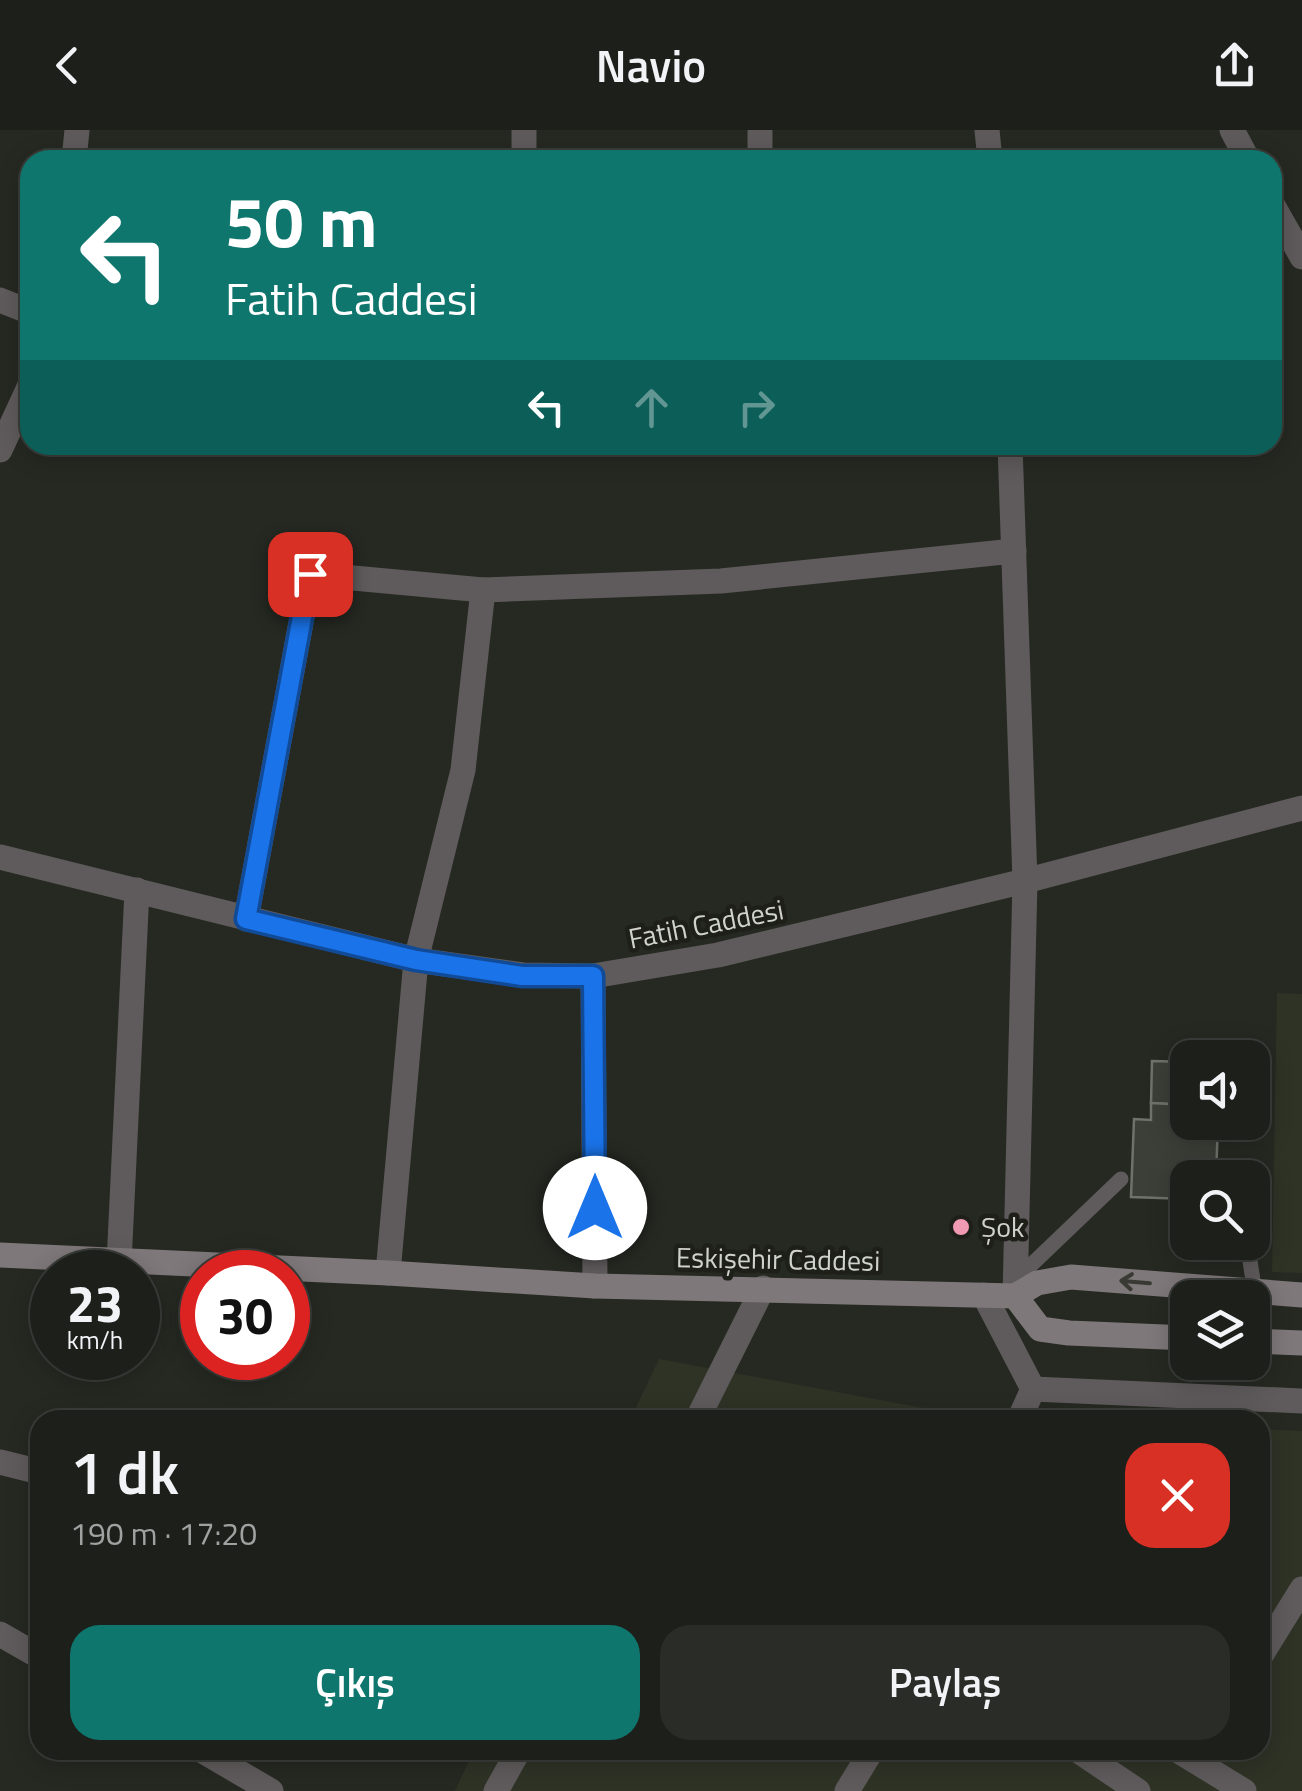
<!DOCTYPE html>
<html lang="tr">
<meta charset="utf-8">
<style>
:root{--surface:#1c1f1a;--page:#292c27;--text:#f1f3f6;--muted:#a0a2a2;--line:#3a3d39;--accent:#0f766e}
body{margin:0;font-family:"Titillium Web",sans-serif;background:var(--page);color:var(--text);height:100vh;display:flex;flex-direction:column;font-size:38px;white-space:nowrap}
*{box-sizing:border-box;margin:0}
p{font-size:32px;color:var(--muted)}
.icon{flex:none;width:55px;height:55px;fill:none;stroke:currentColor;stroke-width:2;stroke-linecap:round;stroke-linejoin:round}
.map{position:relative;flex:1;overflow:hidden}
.sheet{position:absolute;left:30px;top:1280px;width:1240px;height:350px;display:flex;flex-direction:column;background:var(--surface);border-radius:30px;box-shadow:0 5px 25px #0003,0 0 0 2px var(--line)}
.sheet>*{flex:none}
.guide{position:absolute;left:20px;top:20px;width:1262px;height:305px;border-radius:30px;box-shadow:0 5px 25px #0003,0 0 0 2px var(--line);background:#0f766e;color:#fff;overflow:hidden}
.tools{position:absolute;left:1170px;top:910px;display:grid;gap:20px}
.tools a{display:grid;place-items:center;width:100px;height:100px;border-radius:20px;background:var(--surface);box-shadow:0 5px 25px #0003,0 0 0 2px var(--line);font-size:50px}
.speed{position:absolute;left:30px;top:1120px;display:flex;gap:20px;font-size:50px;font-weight:700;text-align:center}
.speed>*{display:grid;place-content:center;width:130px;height:130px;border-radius:50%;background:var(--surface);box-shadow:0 5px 25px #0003,0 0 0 2px var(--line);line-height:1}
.speed small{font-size:25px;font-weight:400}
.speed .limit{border:15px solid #d22;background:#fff;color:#111}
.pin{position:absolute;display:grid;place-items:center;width:85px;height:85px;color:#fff;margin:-42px;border-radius:20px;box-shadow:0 5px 15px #0006}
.me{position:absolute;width:110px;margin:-55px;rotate:0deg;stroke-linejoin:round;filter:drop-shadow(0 0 8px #0008)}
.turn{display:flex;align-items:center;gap:35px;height:210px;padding:0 40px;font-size:45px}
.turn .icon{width:130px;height:130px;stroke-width:2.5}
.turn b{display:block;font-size:70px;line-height:85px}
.lanes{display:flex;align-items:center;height:95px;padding:0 40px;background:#0003;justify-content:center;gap:50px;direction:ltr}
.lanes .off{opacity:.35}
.round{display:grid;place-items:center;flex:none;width:105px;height:105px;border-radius:30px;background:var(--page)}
.head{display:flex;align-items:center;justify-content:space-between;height:170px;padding:0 40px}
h1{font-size:60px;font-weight:600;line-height:75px}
.primary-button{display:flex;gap:20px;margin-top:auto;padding:20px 40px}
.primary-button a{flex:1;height:115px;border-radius:30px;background:var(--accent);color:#fff;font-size:40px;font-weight:600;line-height:115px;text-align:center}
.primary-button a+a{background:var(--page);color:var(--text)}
header{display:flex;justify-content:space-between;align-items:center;height:130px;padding:0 40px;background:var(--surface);font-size:45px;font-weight:600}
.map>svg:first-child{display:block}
.built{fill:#2f3326}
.building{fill:#3c3f37;stroke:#6f726a;stroke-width:2.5}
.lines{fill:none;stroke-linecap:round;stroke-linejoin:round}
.lane{stroke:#5f5b5c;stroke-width:15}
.street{stroke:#5f5b5c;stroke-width:25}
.secondary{stroke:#7f787a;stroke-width:25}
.oneway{stroke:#3a3a35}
.route-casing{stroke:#114b97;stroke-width:25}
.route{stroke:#1a73e8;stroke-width:18}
.poi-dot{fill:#f09ab4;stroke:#1d1f18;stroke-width:4}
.labels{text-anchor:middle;stroke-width:9;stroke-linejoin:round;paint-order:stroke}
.street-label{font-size:28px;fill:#d0d2cd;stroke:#1d1f18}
.poi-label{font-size:28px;fill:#d0d2cd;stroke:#1d1f18;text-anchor:start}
</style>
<header><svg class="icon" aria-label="back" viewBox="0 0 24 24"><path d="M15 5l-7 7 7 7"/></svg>Navio<svg class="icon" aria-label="share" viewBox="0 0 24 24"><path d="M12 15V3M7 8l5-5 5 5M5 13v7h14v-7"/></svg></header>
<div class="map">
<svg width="1302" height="1661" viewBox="0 0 1302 1661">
<rect width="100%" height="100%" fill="#262922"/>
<g class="built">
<polygon points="1277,863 1302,864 1302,1143 1272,1142"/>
<polygon points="659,1229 966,1286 1057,1290 630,1290"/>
<polygon points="1260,1299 1302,1301 1302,1661 455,1661 474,1620 1260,1620"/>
</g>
<g class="building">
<polygon points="1152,931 1188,932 1188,975 1151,973"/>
<polygon points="1151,973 1188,975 1188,992 1218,992 1216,1048 1188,1048 1188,1069 1131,1067 1134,989 1151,990"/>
</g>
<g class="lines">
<g class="lane">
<polyline points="1247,1112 1255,1163"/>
<polyline points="1020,1154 1028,1138 1121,1049"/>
</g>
<g class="street">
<polyline points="987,0 990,30"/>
<polyline points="1232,0 1248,30"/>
<polyline points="74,30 77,0"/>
<polyline points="524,30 524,0"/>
<polyline points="760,30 760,0"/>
<polyline points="1272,74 1302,127"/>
<polyline points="0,170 30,182"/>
<polyline points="1010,315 1025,751 1015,1166"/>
<polyline points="0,320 30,255"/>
<polyline points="0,727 416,830 523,845 593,846 718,825 1025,751 1302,678"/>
<polyline points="246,789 310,444 483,460 721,451 1014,421"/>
<polyline points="593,846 595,1156"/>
<polyline points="119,1133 137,760"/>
<polyline points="388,1143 416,830 463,640 483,460"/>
<polyline points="984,1165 1033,1259 1019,1290"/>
<polyline points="1033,1259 1302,1271"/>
<polyline points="697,1290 763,1158"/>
<polyline points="0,1332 40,1342"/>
<polyline points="0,1504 40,1527"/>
<polyline points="1260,1527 1302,1459"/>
<polyline points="201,1620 271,1661"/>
<polyline points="1077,1620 1138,1661"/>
<polyline points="1177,1620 1244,1661"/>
<polyline points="496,1661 519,1620"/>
<polyline points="847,1661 872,1620"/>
</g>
<g class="secondary">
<polyline points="0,1125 388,1143 595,1156 1015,1166 1037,1153 1071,1147 1302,1165"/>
<polyline points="1015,1166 1040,1199 1069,1203 1188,1208"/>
<polyline points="1252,1211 1302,1213"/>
</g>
</g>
<defs><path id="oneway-shaft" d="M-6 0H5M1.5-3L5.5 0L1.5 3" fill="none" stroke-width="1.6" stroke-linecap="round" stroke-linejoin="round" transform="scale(2.5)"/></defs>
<use class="oneway" href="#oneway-shaft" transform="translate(1135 1152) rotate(-175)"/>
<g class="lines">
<defs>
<polyline id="route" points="310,444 246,789 416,830 522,846 593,846 595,1078"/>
</defs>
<use href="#route" class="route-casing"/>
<use href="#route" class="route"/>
</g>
<circle class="poi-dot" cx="961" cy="1097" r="10"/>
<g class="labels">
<g class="street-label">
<text transform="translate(706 794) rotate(-11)" y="10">Fatih Caddesi</text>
<text transform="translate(778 1129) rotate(1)" y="10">Eskişehir Caddesi</text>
</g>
<g class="poi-label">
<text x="981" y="1107">Şok</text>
</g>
</g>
</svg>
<div class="tools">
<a><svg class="icon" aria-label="sound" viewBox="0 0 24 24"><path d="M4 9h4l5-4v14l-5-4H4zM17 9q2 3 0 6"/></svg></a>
<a><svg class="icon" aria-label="search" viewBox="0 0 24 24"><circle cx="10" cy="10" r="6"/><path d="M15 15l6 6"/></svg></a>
<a><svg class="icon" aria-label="layers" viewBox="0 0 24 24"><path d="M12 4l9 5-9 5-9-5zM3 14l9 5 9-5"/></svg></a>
</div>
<div class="speed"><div>23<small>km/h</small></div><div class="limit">30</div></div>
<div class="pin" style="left:310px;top:444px;background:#d93025"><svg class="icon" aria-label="arrive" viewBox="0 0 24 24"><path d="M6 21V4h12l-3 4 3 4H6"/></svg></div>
<svg class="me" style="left:595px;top:1078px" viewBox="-20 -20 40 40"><circle r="19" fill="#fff"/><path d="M0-13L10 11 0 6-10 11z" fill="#1a73e8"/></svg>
<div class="guide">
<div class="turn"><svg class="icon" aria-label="left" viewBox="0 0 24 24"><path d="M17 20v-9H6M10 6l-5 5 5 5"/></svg><div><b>50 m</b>Fatih Caddesi</div></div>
<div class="lanes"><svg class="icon" aria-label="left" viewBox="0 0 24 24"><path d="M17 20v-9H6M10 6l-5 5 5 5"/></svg><svg class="icon off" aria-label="ahead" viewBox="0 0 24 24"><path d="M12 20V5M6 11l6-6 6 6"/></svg><svg class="icon off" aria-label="right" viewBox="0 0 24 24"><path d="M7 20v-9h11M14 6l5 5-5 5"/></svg></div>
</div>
<section class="sheet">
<div class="head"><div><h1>1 dk</h1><p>190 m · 17:20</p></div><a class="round" style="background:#d93025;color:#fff"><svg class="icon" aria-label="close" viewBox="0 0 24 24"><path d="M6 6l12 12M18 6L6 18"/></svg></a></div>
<div class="primary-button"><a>Çıkış</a><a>Paylaş</a></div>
</section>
</div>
